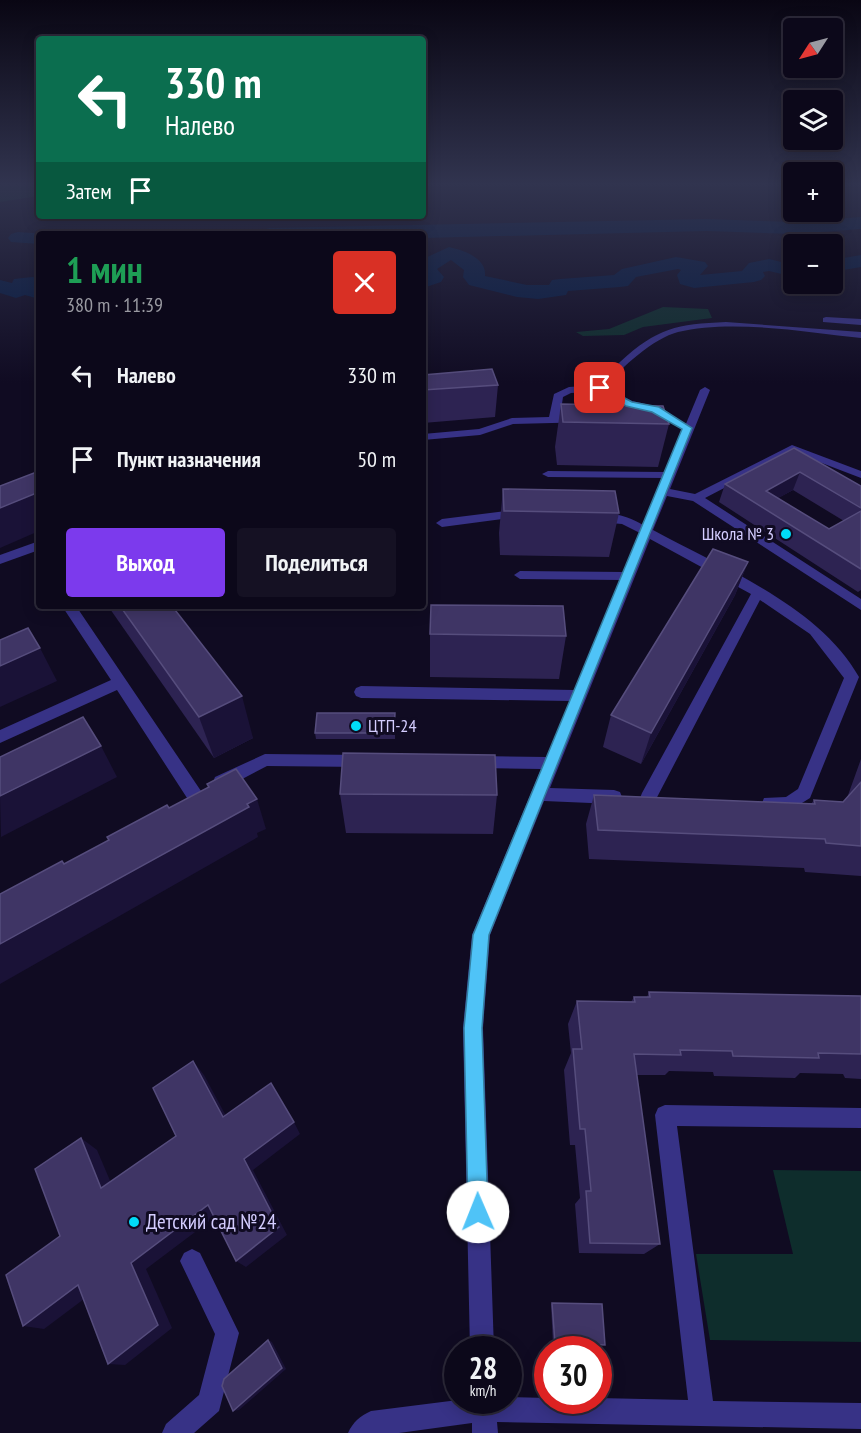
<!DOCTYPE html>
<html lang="ru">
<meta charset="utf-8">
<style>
:root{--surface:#0c081a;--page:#151123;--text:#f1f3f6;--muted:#9a9aa2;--line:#2c2939;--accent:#7c3aed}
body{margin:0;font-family:"PT Sans Narrow",sans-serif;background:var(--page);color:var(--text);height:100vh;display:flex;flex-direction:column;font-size:22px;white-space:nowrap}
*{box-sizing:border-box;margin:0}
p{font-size:20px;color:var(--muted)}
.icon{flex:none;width:33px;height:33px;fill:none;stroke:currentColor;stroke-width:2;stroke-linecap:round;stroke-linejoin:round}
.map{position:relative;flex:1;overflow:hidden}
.side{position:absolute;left:36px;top:231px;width:390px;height:378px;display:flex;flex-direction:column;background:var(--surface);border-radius:6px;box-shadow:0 3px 15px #0003,0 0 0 2px var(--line)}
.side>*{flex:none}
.top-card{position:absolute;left:36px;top:36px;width:390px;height:183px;border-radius:6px;box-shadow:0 3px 15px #0003,0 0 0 2px var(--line);background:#0b6e4f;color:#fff;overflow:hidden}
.needle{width:39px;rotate:234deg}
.tools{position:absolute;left:783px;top:18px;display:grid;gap:12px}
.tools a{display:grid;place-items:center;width:60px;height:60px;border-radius:6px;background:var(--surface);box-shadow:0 3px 15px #0003,0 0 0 2px var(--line);font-size:30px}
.speed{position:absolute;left:444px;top:1336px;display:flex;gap:12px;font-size:30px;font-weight:700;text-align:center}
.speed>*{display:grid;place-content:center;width:78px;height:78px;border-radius:50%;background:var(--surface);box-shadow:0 3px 15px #0003,0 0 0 2px var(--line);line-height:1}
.speed small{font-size:15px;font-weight:400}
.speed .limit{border:9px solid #d22;background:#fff;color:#111}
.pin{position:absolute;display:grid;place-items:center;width:51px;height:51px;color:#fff;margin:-26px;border-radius:12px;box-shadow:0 3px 9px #0006}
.me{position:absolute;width:66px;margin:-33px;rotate:359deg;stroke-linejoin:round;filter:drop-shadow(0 0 4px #0008)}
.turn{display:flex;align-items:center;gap:21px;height:126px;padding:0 30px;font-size:27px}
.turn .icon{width:78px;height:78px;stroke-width:2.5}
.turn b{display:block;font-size:42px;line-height:51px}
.then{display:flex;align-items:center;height:57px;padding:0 30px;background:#0003;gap:12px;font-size:22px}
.round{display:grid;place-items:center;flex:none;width:63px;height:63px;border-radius:6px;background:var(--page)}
.headline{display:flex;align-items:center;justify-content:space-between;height:102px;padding:0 30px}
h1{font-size:36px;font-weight:600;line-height:45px;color:#1e9e55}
.cta{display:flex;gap:12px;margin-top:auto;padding:12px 30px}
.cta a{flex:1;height:69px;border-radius:6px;background:var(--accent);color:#fff;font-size:24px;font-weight:600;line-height:69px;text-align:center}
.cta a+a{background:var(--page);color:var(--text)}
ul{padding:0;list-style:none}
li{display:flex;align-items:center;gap:18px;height:84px;padding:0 30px}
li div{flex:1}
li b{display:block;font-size:22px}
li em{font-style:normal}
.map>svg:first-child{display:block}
.green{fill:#0e2d2c}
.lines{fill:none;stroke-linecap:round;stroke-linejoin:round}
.river{fill:#051a42;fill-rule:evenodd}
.minor{fill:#373286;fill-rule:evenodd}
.wall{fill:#2d2352;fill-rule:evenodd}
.shaded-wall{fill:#1a1237}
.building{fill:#3f3565;stroke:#564d7d;stroke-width:1.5}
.route{fill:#4fc3f7;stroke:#337fa1;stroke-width:1.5}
.poi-dot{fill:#00dbf8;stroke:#100b22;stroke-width:2}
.labels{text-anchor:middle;stroke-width:6;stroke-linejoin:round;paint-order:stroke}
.poi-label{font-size:18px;fill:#d4cdff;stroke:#100b22;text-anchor:end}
.near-poi-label{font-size:21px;fill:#d4cdff;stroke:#100b22;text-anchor:start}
</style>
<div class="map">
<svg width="861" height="1433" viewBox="0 0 861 1433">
<rect width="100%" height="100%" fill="#100b22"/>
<g class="green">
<polygon points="0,182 39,182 39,196 0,202"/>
<polygon points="663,307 708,309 712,318 643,327 624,335 583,336 576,332 609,329"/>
<polygon points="773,1170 861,1171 861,1342 710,1340 696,1254 793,1254"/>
</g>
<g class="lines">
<g class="river">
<polygon points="861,217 861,229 794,234 707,231 423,238 423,234 259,234 262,230 269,228 707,219 794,222"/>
<polygon points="18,232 46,234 39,234 39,244 11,242 8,238 11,234"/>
<path d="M449,247c14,3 38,11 36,29l42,9h22l3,-5 8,-1 54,-4 8,-6 54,-12 29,5 3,4 -8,9 42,-4 7,-8 20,-4 25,6v12l-25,-6 -6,1 2,4 -4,4 -7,2 -60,6 -14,-4 -3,-9 4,-5 -3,-1 -42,8 -8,9 -8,1 -52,4 -2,4 -28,4 -21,-2 -48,-12 -6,-8 1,-7 -13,-10 -14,9 7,8 -3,5 -18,6v-29z"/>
<polygon points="861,255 861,267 832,272 832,260"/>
<polygon points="32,277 39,278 39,299 25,295 16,298 0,293 0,280 12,283 14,279"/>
</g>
<g class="minor">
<polygon points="826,317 861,319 861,325 823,322 823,318"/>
<path d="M726,322l135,10v6c-55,-6 -130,-19 -183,-6 -24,6 -58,36 -72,55l26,14 27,6 14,9v4h-8l-13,-8 -27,-6 -24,-13 -11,12 2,17 -79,2 -33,11 -57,5v-6l56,-5 33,-11 37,-1 5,-23 15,-7 28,-2c6,-9 15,-16 23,-23 37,-34 57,-38 106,-40zM591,392l-11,13 2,13 -22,-1 3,-20 8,-4z"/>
<path d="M705,387l5,3 -40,99 25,5 97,-49 69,26v7l-68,-26 -88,46 156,101v11l-168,-109 -26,-5 -14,34c70,38 166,76 206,147l-49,121 -21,13 -25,-3 -2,-5 2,-5 22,-1 12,-8 46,-111 -34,-44 -50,-34 -106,203 -6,2 -6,-2 -2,-5 2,-5 109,-199 -101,-55 -100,249 64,2 6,2 2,5 -2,5 -6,2 -70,-3 -54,134 -7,93 11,322h-24l-7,-322 9,-93 69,-166 -64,-1 -6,-2 -2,-4 2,-4 6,-2 70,1 23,-56 -209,-3 -5,-2 -2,-4 2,-4 5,-2 213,4 46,-110 -100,-1 -6,-4 6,-4 104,1 16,-39 -18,-9 -23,-2 -6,-4c12,-11 38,0 50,7l20,-47 -115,-1 -6,-3 6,-3 118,1 34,-82z"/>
<polygon points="521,509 527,513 525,516 442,527 436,523 442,519"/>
<polygon points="39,541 39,550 0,564 0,555"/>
<polygon points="62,606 76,606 201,791 203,796 201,801 195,803 189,801 117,690 0,743 0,730 111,680"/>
<polygon points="265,754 363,755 369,757 371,761 369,765 363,767 267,766 227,787 221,789 215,787 213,782 215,777"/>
<path d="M665,1105l196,3v20l-184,-2 36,275 148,2v26l-364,-7 1,11h-26v-10l-73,10h-51c5,-11 12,-17 23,-22l87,-11 50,1v-4l40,1v3h50v-3l90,2 -33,-285 3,-7z"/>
<polygon points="192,1249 200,1253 239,1333 219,1411 194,1433 162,1433 166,1424 199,1395 215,1334 180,1261 184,1253"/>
</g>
</g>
<g class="wall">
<polygon points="423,375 498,385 495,417 423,423"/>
<polygon points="561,404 669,424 658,467 557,465 555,447"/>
<path d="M794,448l67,38v104l-3,2 -139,-90 6,-18zM793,490l51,31 -15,8 -51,-31z"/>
<polygon points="503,489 619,513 609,557 500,555 499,533"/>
<polygon points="748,562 735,595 641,764 603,747 611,715"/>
<polygon points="108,606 172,606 253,738 214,758"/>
<polygon points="430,634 566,636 559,679 430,677"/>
<polygon points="395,713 395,739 316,739 315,733"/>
<polygon points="861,759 861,876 805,872 804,868 589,859 586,824 594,795 811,804 814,800 843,802 847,798"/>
<polygon points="340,794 497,795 493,834 346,833"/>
<polygon points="649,992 861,996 861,1079 845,1078 843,1074 800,1073 795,1078 714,1076 713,1072 669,1071 665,1075 637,1075 660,1244 644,1254 579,1253 575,1204 580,1198 575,1145 570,1145 564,1070 571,1053 568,1024 577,1001 631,1002 634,997 647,997"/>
<polygon points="552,1303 605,1345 553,1344 551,1304"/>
</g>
<g class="shaded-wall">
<polygon points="800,472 793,490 762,507 766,491"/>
<polygon points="39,492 39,531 0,548 0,508"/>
<polygon points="748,562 735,595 641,764 651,733"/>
<polygon points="40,648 57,681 0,707 0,666"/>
<polygon points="242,696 253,738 214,758 199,717"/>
<polygon points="101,746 117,777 1,837 0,796"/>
<polygon points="257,799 266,829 257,833 258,837 0,984 0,944"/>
<polygon points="193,1061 204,1075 233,1129 223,1117"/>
<polygon points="294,1122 300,1134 253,1170 287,1235 246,1267 236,1261 244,1159"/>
<polygon points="81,1138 97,1150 117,1197 101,1188"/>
<polygon points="208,1205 219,1214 146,1269 172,1328 125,1365 108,1364 131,1263"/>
<polygon points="78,1285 96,1290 44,1329 23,1326"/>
<polygon points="268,1340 272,1342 286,1369 239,1410 233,1411"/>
</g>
<g class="building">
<polygon points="492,369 498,385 423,390 423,375"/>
<polygon points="561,404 663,406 669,424 563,422"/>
<polygon points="794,448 861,486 861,508 800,472 766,491 829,529 861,511 861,569 725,484"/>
<polygon points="39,471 39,492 0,508 0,486"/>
<polygon points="503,489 615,491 619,513 504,511"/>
<polygon points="713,549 748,562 651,733 611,715"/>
<polygon points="431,605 563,606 566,636 430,634"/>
<polygon points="120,606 172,606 242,696 199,717"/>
<polygon points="28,628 40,648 0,666 0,640"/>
<polygon points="317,713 395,713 394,733 315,733"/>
<polygon points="83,717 101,746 0,796 0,757"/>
<polygon points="343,753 495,755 497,795 340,794"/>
<polygon points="236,769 257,799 247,804 249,807 0,944 0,894 62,861 64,864 109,840 107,837 167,805 169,808 209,787 207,784"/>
<polygon points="861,782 861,846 826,843 825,839 598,830 594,795 815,804 814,800 843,802"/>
<polygon points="649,992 861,996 861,1054 818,1053 819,1058 733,1056 732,1051 680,1050 681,1055 634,1054 660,1244 590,1243 586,1191 591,1191 585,1129 580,1129 573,1049 582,1049 577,1001 635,1002 634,997 650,997"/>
<polygon points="193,1061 223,1117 271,1083 294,1122 244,1159 279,1227 236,1261 208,1205 131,1263 158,1325 108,1364 78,1285 23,1326 6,1275 60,1236 35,1169 81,1138 101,1188 176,1136 153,1088"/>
<polygon points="552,1303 602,1304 605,1345 555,1343"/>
<polygon points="268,1340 282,1368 233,1411 222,1386 224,1379"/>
</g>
<linearGradient id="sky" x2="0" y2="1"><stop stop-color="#090613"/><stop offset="0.48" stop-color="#31344f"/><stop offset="1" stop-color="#31344f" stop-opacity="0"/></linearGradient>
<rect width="861" height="383" fill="url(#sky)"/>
<polygon class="route" points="600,385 632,402 659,407 692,428 489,935 482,1028 488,1212 485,1219 478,1222 471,1219 468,1212 464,1028 473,935 682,429 652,412 626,406 596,390 595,388"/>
<g class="poi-dot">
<circle cx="786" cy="534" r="6"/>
<circle cx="356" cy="726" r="6"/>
<circle cx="134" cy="1222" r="6"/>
</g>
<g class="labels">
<g class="poi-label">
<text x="774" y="540">Школа № 3</text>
<text x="368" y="732" text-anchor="start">ЦТП-24</text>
</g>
<g class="near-poi-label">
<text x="146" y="1229">Детский сад №24</text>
</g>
</g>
</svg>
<div class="tools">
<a><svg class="needle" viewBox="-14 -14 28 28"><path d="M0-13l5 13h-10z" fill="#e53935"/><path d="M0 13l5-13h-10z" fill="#9a9aa2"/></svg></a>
<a><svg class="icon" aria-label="layers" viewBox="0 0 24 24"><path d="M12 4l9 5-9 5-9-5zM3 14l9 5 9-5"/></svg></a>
<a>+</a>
<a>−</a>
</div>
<div class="speed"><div>28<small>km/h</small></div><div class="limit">30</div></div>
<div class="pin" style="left:600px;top:388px;background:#d93025"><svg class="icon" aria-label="arrive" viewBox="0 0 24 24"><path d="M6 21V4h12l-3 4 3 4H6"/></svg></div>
<svg class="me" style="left:478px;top:1212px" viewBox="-20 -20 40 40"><circle r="19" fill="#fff"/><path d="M0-13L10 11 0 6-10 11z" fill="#4fc3f7"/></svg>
<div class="top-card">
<div class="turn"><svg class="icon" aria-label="left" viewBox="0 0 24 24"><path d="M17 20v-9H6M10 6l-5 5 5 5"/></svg><div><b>330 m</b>Налево</div></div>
<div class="then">Затем<svg class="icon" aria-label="arrive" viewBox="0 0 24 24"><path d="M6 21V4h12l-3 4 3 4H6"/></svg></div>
</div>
<section class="side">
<div class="headline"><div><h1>1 мин</h1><p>380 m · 11:39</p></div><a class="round" style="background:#d93025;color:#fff"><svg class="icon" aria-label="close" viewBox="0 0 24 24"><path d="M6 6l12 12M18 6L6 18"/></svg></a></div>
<ul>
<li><svg class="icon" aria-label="left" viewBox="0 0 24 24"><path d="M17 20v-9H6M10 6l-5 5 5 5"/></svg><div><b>Налево</b></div><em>330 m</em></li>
<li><svg class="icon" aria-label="arrive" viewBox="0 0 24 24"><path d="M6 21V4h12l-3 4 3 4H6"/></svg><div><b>Пункт назначения</b></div><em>50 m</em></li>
</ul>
<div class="cta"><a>Выход</a><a>Поделиться</a></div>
</section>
</div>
